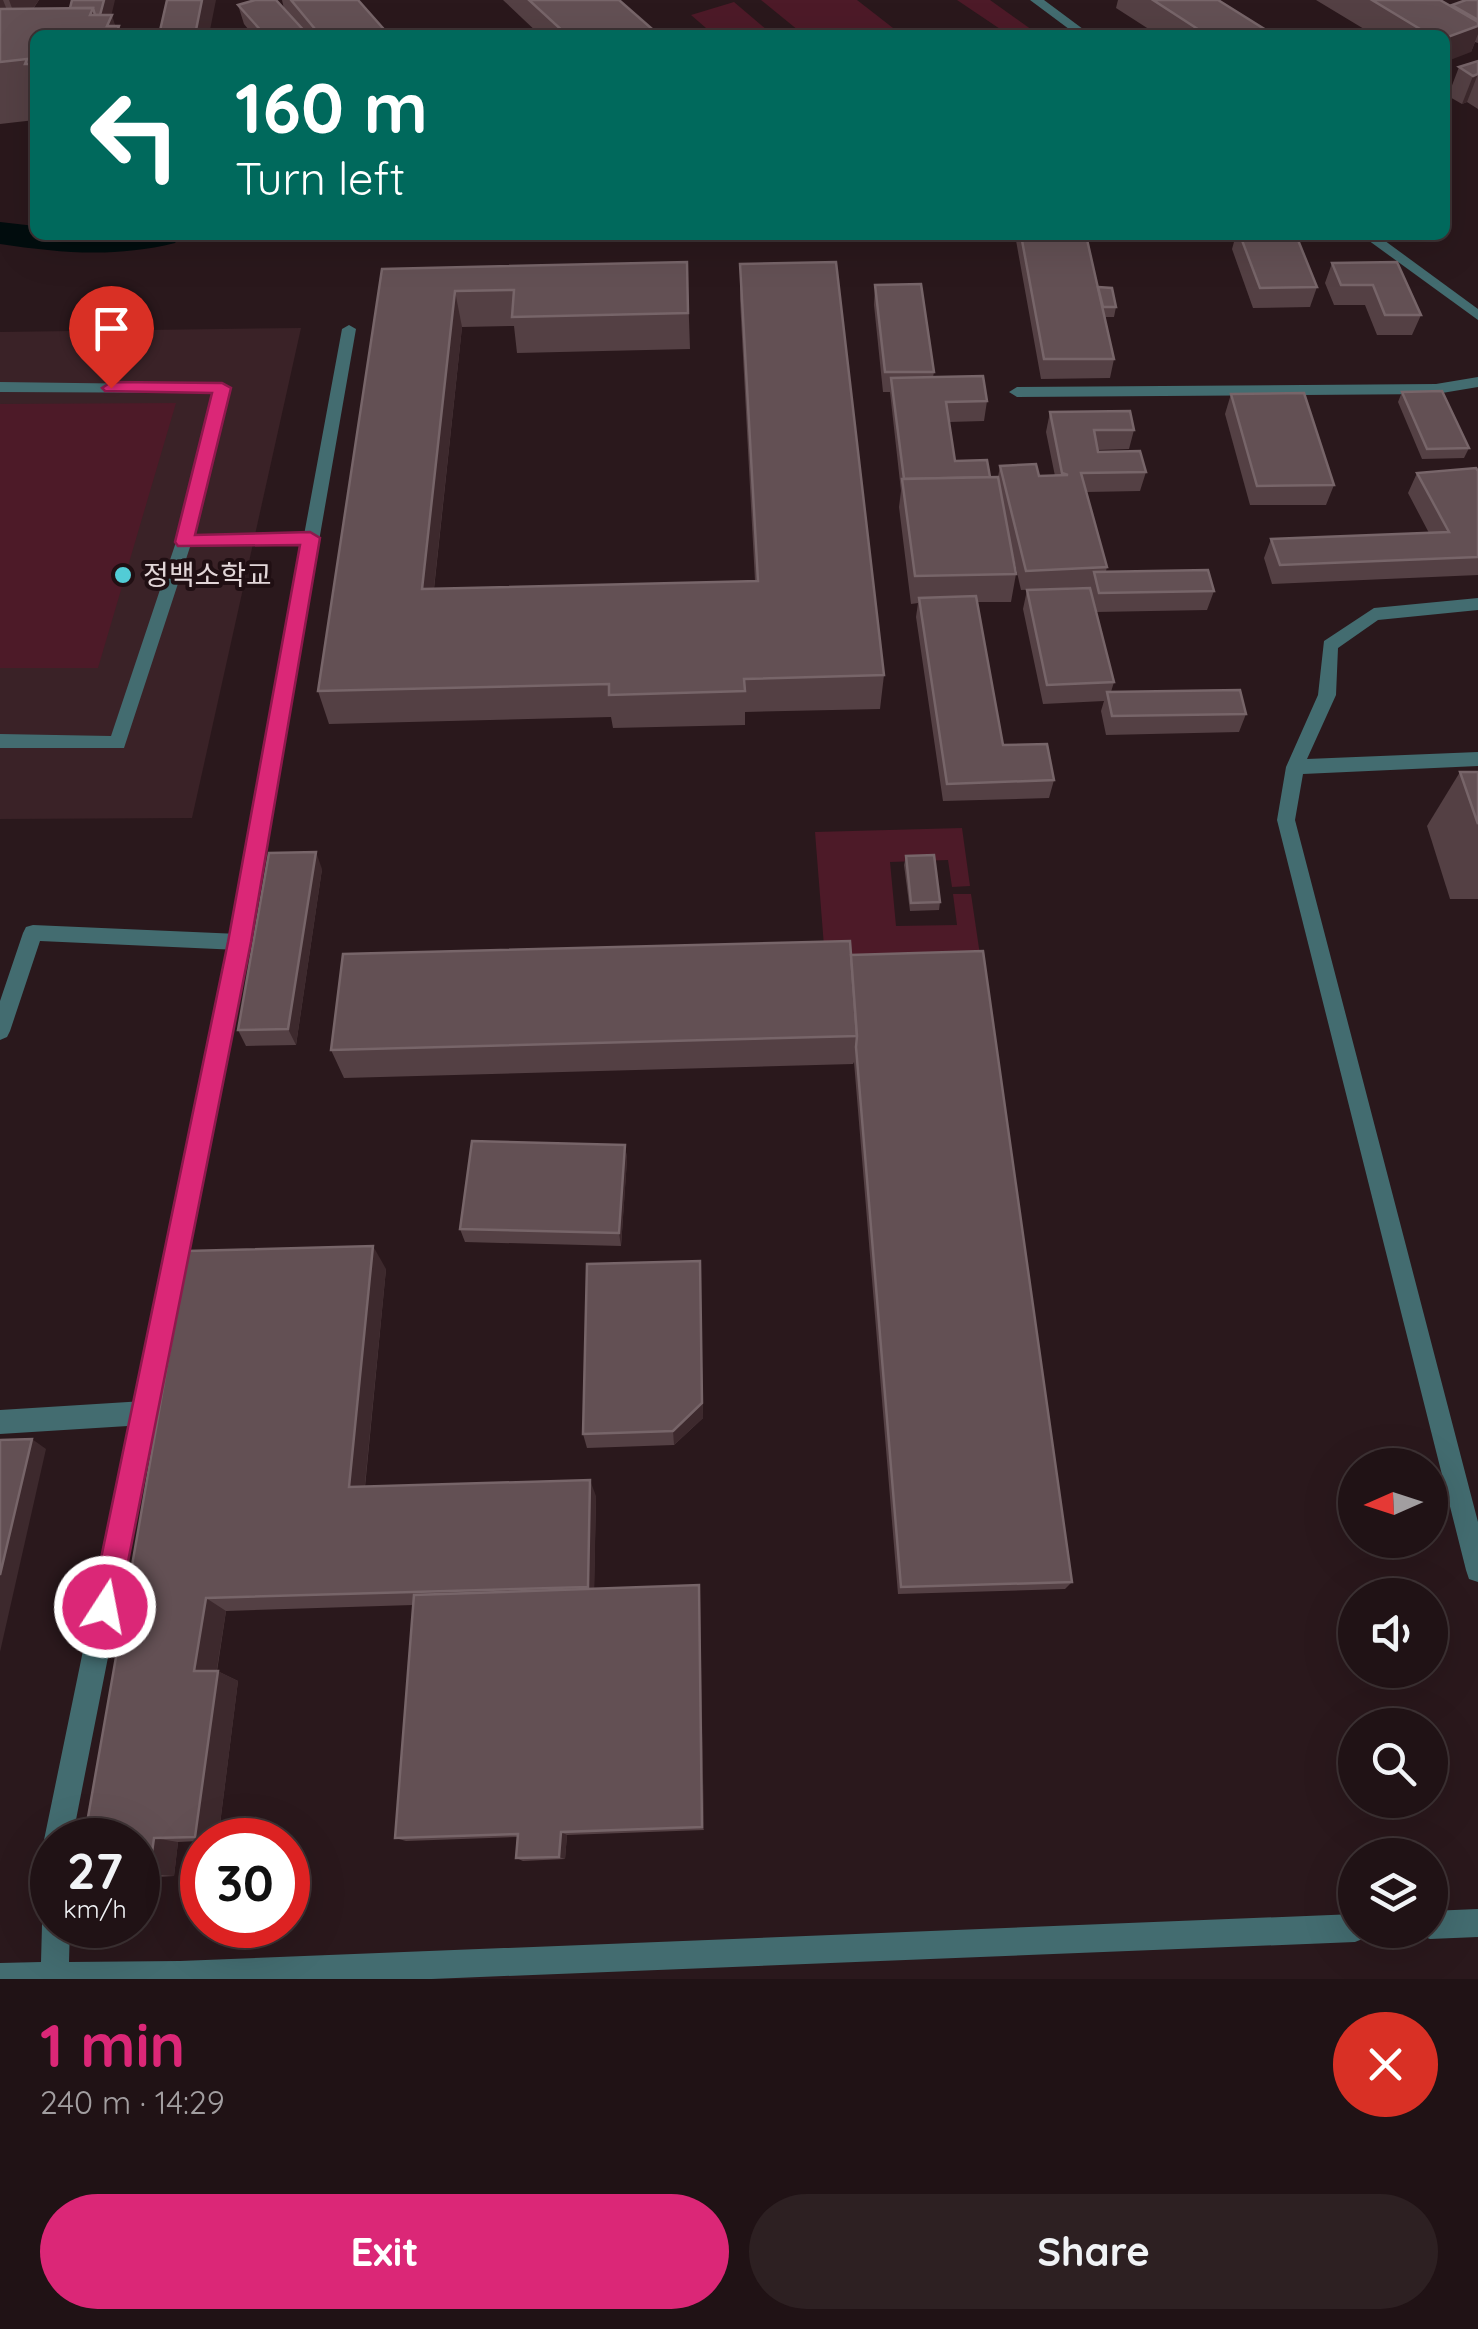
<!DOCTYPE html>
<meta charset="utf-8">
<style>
:root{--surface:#201215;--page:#2d2022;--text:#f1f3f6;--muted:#a29ea0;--line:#3d3234;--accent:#db2777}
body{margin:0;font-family:Quicksand,"Noto Sans KR",sans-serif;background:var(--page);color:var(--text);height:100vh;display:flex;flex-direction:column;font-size:38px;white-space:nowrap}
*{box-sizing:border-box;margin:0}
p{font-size:32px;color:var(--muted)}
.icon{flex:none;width:55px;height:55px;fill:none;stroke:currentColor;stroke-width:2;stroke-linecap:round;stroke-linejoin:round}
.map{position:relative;height:1979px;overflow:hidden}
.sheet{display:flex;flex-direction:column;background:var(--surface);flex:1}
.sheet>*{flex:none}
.top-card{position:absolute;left:30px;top:30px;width:1420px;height:210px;border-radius:15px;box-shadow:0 10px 40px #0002,0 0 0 2px var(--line);background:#00695c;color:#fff;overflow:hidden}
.needle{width:65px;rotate:267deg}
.controls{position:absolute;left:1338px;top:1448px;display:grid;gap:20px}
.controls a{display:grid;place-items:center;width:110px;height:110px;border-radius:50%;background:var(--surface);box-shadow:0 10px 40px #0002,0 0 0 2px var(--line);font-size:50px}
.speed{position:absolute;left:30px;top:1818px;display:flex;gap:20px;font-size:50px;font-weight:700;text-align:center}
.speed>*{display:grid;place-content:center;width:130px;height:130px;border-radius:50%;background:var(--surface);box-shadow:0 10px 40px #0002,0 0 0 2px var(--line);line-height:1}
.speed small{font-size:25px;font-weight:400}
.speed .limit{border:15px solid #d22;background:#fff;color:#111}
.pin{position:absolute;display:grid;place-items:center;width:85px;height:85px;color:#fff;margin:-102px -42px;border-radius:50% 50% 50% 0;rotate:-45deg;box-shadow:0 0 10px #0007}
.pin .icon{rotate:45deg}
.me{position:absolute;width:110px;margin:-55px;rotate:11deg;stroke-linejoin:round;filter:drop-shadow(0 0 8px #0008)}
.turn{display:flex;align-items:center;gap:35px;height:210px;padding:0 40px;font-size:45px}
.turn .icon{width:130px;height:130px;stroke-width:2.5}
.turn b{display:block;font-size:70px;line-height:85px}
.round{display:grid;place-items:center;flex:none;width:105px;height:105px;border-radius:52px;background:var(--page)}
.overview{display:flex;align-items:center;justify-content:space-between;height:170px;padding:0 40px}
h1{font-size:60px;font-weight:700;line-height:75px;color:var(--accent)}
.primary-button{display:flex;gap:20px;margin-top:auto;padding:20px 40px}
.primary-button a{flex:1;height:115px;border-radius:60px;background:var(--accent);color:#fff;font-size:40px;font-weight:700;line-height:115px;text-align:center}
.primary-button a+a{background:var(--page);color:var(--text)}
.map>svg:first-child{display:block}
.built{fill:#3a2227}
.green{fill:#4d1a28}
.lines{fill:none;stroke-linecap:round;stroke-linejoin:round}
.canal{fill:#020d0e;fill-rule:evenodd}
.service{fill:#436c70;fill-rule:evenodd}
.minor{fill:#436c70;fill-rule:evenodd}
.wall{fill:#544044}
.shaded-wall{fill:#3d292d}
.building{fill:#635054;stroke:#776569;stroke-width:2.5}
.route{fill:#db2777;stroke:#8e194d;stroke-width:2.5}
.poi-dot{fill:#52ccd6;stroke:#200f13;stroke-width:4}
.labels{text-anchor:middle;stroke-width:8;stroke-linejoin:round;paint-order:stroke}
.poi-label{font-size:28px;fill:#e2d6d8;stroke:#200f13;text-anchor:start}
</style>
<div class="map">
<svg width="1478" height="1979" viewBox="0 0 1478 1979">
<rect width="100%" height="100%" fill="#2a181c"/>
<polygon class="built" points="301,328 192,818 0,819 0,332"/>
<g class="green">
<polygon points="761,0 857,0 902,35 804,35"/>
<polygon points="957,0 990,0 1039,35 1009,35"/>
<polygon points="734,2 773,35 714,35 691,15"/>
<polygon points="176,403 98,668 0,668 0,404"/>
<polygon points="962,828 970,886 952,887 948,860 890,862 896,926 957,925 953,894 971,894 980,955 825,959 815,832"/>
</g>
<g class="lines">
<path class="canal" d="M0,222l35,4v9h146l-6,8c-61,15 -114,10 -175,1z"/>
<g class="service">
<polygon points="1478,377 1478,387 1436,394 1017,397 1009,392 1017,387 1436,384"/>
<polygon points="0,382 227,385 229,388 194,536 310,532 318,538 310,544 190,547 124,748 0,748 0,734 111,736 176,542 213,393 0,392"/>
<polygon points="33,925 239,934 246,936 249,942 246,948 239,950 40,941 10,1031 7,1037 0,1040 0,1001 23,933 26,927"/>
<polygon points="144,1401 152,1405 156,1413 152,1421 144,1425 0,1434 0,1410"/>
</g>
<g class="minor">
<polygon points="1030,0 1044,0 1091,35 1077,35"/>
<polygon points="1361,235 1377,235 1478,309 1478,320"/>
<polygon points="349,325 356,329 249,942 72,1840 52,1840 52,1851 44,1840 229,942 342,329"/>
<polygon points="1478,598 1478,610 1378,620 1338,648 1336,695 1307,759 1478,752 1478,766 1303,774 1295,820 1478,1522 1478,1582 1469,1579 1466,1570 1277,820 1286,767 1318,695 1324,641 1374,608"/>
<polygon points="1478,1909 1478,1937 1430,1939 1420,1935 1418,1930 1430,1930 1430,1911"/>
<polygon points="52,1913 52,1925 70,1925 69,1962 180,1961 1355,1914 1355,1930 1368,1930 1365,1938 1355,1942 432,1979 0,1979 0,1963 41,1962 42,1925 46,1915"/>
</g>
</g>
<g class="wall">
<polygon points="0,0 39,0 33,9 111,15 115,26 119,26 122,35 35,35 35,120 0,124"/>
<polygon points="282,0 358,0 389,35 253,35 244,24 238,5 284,9"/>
<polygon points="503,0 619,0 659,35 540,35"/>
<polygon points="1118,0 1218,0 1274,35 1158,35 1116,8"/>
<polygon points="1316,0 1440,0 1452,7 1452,5 1478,0 1478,43 1475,42 1471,52 1445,35 1374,35"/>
<polygon points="1478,61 1478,109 1467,102 1462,104 1448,96 1459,67"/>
<polygon points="1015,235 1021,235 1098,287 1116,307 1114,317 1105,317 1114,359 1110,378 1041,379"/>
<polygon points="1145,235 1225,235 1225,237 1146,238"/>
<polygon points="1236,235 1296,235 1317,287 1310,307 1253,308 1232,249"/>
<polygon points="687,262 690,349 517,353 514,326 462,327 434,589 755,581 740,300 740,264 884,675 880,709 745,712 745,725 613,728 611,717 329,724 318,691 382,269"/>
<polygon points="1397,262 1421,315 1412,335 1377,335 1365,305 1334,305 1325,283 1332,263"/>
<polygon points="875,285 934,372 933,377 987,401 984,421 949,422 955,461 990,477 998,477 1000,466 1039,476 1055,476 1046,432 1050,412 1134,430 1129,449 1098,450 1098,452 1146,472 1140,491 1087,492 1107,567 1106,571 1214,591 1207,610 1096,612 1114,682 1111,692 1246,714 1239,732 1106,735 1101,711 1104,701 1043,704 1023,609 1027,590 1090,587 1021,590 1011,546 1016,574 1011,602 977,602 1003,745 1054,780 1049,798 943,801 916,617 918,603 911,604 899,507 901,491 890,392 883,392 874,305"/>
<polygon points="1402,392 1469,448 1464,458 1422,459 1398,402"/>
<polygon points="1231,394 1334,485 1326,505 1250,505 1225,414"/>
<polygon points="1478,471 1478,575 1272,584 1264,558 1271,539 1429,533 1408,493 1417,473"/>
<polygon points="1460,772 1478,772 1478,899 1450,899 1427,826"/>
<polygon points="906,856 940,902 939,910 910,911 904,865"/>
<polygon points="322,869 296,1045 246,1046 238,1030"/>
<polygon points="851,955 1072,1582 1065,1589 898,1594 854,1062 853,1064 344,1078 331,1050"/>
<polygon points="625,1145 627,1159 621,1246 465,1242 460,1229"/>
<polygon points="187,1251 386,1269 365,1487 596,1496 594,1589 699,1585 704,1830 567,1835 565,1859 523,1861 516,1858 517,1837 406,1841 395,1838 413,1605 226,1611 217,1671 238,1681 218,1840 178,1842 174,1876 138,1878 138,1840"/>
<polygon points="700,1261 703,1418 674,1445 587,1448 583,1434"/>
</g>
<g class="shaded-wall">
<polygon points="0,0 3,0 18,38 0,12"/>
<polygon points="9,0 39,0 29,14 23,38"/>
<polygon points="104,0 115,0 111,17 112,15 117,32 119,26 122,35 110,35 90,15 93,8"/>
<polygon points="202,0 216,0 209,35 195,35"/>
<polygon points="1478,26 1478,34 1471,52 1445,62 1445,38"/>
<polygon points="1478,74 1467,102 1462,104 1473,76"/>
<polygon points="455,291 462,327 430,624 422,589"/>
<polygon points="316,852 322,869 296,1045 288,1029"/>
<polygon points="625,1145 627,1159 621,1246 619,1233"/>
<polygon points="373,1246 386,1269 363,1504 349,1487"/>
<polygon points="700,1261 703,1418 674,1445 673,1431"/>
<polygon points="32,1439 46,1449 0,1652 0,1575"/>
<polygon points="590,1480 596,1496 594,1600 588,1587"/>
<polygon points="699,1585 700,1596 704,1830 702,1827"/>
<polygon points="206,1598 226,1611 215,1681 194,1671"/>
<polygon points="218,1671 238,1681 218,1840 195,1837"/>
<polygon points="561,1832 567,1835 565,1859 559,1857"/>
<polygon points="154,1838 178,1842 174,1876 149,1874"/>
</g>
<g class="building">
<polygon points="72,0 104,0 100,15 95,15 93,8 70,8"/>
<polygon points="167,0 202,0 195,35 159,35"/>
<polygon points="255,0 276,0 308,35 265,35 238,5"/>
<polygon points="291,0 358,0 389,35 320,35"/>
<polygon points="529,0 619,0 659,35 567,35"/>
<polygon points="1153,0 1218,0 1274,35 1207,35"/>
<polygon points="1372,0 1440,0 1478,22 1478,26 1445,38 1445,35 1430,35"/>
<polygon points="1466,0 1478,0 1478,20 1452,5"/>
<polygon points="93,8 90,15 112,15 107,26 119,26 116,35 35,35 35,64 25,64 27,59 0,62 0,9"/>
<polygon points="1338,30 1346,35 1324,35"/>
<polygon points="1478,61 1478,74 1473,76 1459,67"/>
<polygon points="1021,235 1086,235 1114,359 1044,359"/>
<polygon points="1240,235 1296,235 1317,287 1260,288"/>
<polygon points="687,262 688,313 512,317 514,290 455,291 422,589 758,581 740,264 836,262 884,675 744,679 745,691 609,695 609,684 318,691 382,269"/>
<polygon points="1397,262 1421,315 1385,315 1373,285 1341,285 1332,263"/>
<polygon points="921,284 934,372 885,372 875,285"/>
<polygon points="1098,287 1112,288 1116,307 1103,307"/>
<polygon points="983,376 987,401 946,402 955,461 987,460 990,477 904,479 891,378"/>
<polygon points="1442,391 1469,448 1427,449 1402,392"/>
<polygon points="1304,393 1334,485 1257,486 1231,394"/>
<polygon points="1130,411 1134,430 1094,430 1098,452 1140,451 1146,472 1081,473 1107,567 1026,571 1000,466 1036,464 1039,476 1068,475 1062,473 1050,412"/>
<polygon points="1476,468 1478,471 1478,557 1280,565 1271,539 1449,532 1417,473"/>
<polygon points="998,477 1016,574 915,576 902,479"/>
<polygon points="1208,570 1214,591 1099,593 1094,572"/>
<polygon points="1090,588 1114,682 1047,685 1027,590"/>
<polygon points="976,596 1003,745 1047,744 1054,780 947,784 919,598"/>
<polygon points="1240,690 1246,714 1112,716 1107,692"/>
<polygon points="1460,772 1478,772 1478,824"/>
<polygon points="316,852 288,1029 238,1030 269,853"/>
<polygon points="934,855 940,902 911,903 906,856"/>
<polygon points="850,941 857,1036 331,1050 343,954"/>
<polygon points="983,951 1072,1582 901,1587 856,1047 857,1036 851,955"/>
<polygon points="472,1141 625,1145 619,1233 460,1229"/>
<polygon points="373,1246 349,1487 590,1480 588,1587 206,1598 194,1671 218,1671 195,1837 154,1838 149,1874 138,1874 138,1840 84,1840 187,1251"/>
<polygon points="700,1261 702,1403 673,1431 583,1434 587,1264"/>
<polygon points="32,1439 0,1575 0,1440"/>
<polygon points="699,1585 702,1827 561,1832 559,1857 516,1858 518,1834 395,1838 414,1595"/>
</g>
<polygon class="route" points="111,382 222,383 231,388 195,535 310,532 320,538 251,942 119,1607 115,1617 105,1622 95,1617 91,1607 228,942 300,545 178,546 175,542 212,393 105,391 102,388"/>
<circle class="poi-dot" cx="123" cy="575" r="10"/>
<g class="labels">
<g class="poi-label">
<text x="143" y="585">정백소학교</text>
</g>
</g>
</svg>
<div class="controls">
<a><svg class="needle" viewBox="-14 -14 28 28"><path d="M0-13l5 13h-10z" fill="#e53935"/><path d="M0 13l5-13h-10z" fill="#a29ea0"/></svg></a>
<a><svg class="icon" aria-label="sound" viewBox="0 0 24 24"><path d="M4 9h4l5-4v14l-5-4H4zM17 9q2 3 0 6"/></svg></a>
<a><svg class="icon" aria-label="search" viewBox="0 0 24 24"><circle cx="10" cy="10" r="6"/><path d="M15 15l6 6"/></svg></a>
<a><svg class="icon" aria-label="layers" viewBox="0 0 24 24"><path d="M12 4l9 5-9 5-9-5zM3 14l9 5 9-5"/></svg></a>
</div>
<div class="speed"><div>27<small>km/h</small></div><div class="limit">30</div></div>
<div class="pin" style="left:111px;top:388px;background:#d93025"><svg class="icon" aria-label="arrive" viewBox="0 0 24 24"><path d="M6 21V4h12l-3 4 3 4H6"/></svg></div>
<svg class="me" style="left:105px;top:1607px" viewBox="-20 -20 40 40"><circle r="17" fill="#db2777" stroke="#fff" stroke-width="3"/><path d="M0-11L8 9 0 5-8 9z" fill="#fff"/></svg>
<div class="top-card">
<div class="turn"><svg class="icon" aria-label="left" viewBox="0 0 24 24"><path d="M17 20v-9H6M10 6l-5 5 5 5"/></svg><div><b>160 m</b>Turn left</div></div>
</div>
</div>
<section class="sheet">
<div class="overview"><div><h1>1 min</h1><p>240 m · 14:29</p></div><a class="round" style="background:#d93025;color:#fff"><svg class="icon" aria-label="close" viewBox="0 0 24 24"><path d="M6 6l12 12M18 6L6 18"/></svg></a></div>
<div class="primary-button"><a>Exit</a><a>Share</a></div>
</section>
